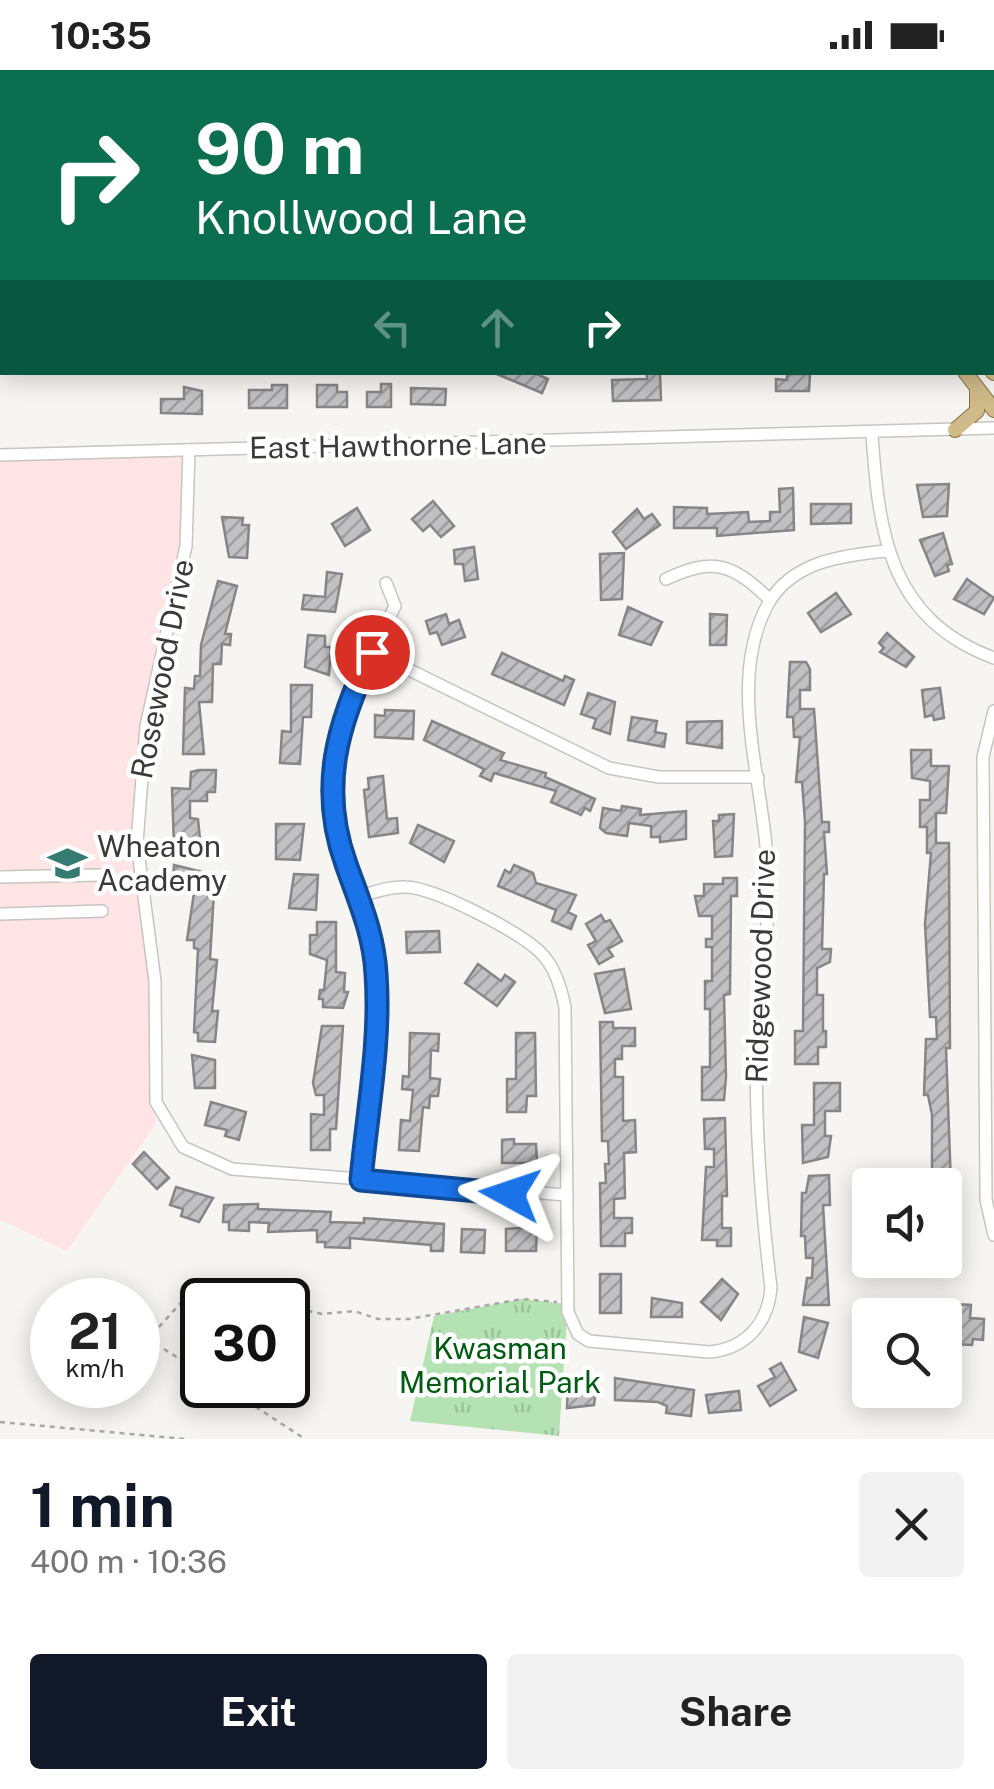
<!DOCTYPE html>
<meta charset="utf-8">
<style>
:root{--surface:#fff;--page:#f2f2f2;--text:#222;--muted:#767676;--accent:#111827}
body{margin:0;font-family:"Public Sans",sans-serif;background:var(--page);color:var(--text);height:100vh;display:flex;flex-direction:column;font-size:38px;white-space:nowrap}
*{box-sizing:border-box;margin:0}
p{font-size:32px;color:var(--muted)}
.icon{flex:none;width:55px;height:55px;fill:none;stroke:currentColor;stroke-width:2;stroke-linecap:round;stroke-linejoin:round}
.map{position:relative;height:1369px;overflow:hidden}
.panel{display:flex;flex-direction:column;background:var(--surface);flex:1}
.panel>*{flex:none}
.top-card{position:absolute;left:0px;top:0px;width:995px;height:305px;box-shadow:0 5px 25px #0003;background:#0b6e4f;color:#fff;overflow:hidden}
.controls{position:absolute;left:852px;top:1098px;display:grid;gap:20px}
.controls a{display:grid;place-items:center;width:110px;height:110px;border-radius:10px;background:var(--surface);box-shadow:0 5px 25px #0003;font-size:50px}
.speed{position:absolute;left:30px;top:1208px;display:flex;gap:20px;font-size:50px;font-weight:700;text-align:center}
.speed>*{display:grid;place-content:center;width:130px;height:130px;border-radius:50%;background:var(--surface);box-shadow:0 5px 25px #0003;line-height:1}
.speed small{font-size:25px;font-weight:400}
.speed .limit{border:5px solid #111;border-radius:15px;background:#fff;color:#111}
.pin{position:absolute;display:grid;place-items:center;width:85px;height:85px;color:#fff;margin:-42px;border:5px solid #fff;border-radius:50%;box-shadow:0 2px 10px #0007}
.me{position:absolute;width:110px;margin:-55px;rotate:275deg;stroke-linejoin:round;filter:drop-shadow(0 0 8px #0008)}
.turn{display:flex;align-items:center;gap:35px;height:210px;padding:0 30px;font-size:45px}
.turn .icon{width:130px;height:130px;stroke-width:2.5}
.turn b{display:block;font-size:70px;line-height:85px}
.lanes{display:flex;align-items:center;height:95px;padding:0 30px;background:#0003;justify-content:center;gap:50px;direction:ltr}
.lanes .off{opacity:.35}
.round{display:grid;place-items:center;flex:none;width:105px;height:105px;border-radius:10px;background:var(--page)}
.head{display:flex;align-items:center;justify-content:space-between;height:170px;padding:0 30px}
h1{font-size:60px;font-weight:700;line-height:75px;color:var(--accent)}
.button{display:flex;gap:20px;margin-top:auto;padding:20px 30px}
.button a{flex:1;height:115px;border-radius:10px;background:var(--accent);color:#fff;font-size:40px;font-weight:700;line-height:115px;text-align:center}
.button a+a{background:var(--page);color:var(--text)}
.status{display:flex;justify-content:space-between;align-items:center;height:70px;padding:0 50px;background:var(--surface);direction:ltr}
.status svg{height:28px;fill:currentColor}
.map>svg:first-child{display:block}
.education{fill:#ffe4e5}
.park{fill:url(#park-tufts)}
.building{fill:url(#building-hatch);stroke:#868689;stroke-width:2.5}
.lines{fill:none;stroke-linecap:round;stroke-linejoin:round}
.minor-casing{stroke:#c7c4c2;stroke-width:14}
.major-casing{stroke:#876f3a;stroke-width:16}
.path{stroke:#aaa8a6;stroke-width:2.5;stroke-dasharray:5 5;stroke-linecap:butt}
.minor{stroke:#fff;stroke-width:11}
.major{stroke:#cfba89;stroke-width:14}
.route-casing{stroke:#114b97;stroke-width:25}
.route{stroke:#1a73e8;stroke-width:18}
.labels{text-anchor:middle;stroke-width:9;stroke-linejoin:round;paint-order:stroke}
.street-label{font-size:30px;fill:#3c3a39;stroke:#fff}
.poi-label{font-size:30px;fill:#3c3a39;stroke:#fff;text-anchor:start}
.park-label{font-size:30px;fill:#005c11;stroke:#fff}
</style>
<div class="status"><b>10:35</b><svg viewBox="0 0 49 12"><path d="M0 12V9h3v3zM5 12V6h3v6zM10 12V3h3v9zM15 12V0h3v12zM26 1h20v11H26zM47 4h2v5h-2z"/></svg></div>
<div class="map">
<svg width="994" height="1369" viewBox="0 0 994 1369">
<defs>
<pattern id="park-tufts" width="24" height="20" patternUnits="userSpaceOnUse" patternTransform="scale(2.5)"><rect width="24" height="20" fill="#b4e2b3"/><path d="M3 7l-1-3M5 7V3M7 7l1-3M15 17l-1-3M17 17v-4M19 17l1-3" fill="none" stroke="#9cc39b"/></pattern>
<pattern id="building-hatch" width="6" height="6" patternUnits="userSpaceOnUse" patternTransform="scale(2.5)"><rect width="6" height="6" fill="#c1c1c4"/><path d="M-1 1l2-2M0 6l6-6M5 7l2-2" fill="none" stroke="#9e9ea0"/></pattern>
</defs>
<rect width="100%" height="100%" fill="#f7f5f2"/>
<polygon class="education" points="184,385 187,435 179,494 139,680 132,756 138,831 149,884 149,997 157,1052 67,1181 0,1150 0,391"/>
<polygon class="park" points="522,1229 568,1234 559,1366 410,1351 434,1246"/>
<g class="building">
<polygon points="492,302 532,302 548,309 542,323"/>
<polygon points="647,303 660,303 661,330 613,331 612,310 647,309"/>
<polygon points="787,304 810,304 809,321 776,321 776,309 787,310"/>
<polygon points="381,314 391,314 391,337 367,337 367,322 381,322"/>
<polygon points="272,315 287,315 287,338 249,338 249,320 272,320"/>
<polygon points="317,315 337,315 337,322 347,322 347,337 317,337"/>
<polygon points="184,317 202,321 202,344 161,343 161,329 184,329"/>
<polygon points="411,318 446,319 445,335 411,334"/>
<polygon points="949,414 947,446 923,447 917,415"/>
<polygon points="793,418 794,460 717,466 717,458 674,458 674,437 707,438 707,444 748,442 749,452 770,451 770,442 780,442 779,419"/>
<polygon points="433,431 454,456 441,467 430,455 423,461 412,449"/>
<polygon points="811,434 851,434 851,453 811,454"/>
<polygon points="357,438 370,460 345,476 332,454"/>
<polygon points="637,439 644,449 652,444 660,455 626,479 613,462"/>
<polygon points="222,447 243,448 242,455 249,455 247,488 229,487"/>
<polygon points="943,463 952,494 947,495 949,501 935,506 920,470"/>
<polygon points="474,477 478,509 465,511 463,494 455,494 454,480"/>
<polygon points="624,483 622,529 601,530 600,484"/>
<polygon points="327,502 342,504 335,542 302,539 304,525 325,527"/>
<polygon points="967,509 994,528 984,544 954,529"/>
<polygon points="218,511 237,516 225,564 231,564 230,575 222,574 221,594 213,594 212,632 199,632 204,684 183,684 185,618 194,619 195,606 200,606 201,575"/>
<polygon points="836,523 851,544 821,562 808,543"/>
<polygon points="628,537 662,552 651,575 619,565"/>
<polygon points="446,544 449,554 459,550 465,567 442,575 437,562 430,564 426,551"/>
<polygon points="710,544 727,545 726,575 710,575"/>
<polygon points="887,563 914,587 906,597 880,582 884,578 879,573"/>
<polygon points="308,565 325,566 325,577 331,577 329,605 305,597"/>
<polygon points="502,583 563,611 565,606 574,610 564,635 492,604"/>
<polygon points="790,592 806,592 810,599 810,620 800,620 800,639 814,639 822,752 829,752 829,762 824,762 827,804 824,804 822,879 831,879 830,892 817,898 817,925 823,925 823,961 826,961 826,977 818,977 818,994 795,994 795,961 803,961 805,752 802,712 796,712 800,667 794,667 793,647 787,647"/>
<polygon points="291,615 312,615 311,647 303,647 300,694 280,693 282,661 291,662"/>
<polygon points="940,618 944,648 934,650 933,645 925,647 922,620"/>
<polygon points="588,623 615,632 610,664 593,658 596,649 581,644"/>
<polygon points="385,640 414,641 413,669 375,667 375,645 385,646"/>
<polygon points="632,647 657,651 655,662 666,664 664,677 628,670"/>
<polygon points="432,651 504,683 500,690 546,703 545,707 595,729 590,741 585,738 581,745 551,732 556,721 494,703 491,711 480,706 484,699 424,670"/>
<polygon points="722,651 722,678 687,673 687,652"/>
<polygon points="911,680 931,680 931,696 949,696 946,743 936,743 936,773 949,773 949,783 950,978 946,978 951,1115 932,1115 932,1045 928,1025 924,1025 926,969 937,969 936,947 930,947 925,854 931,783 927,783 927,757 920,757 920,730 930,730 930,711 912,708"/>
<polygon points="199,700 216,700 215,722 207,722 207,731 190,731 190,748 198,749 201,779 174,777 172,718 190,719 191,702"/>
<polygon points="383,706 387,749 397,748 398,763 369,767 364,720 369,719 368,708"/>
<polygon points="622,736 641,739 640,745 686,741 686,769 660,772 660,767 651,767 651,756 629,753 627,766 606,763 600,758 603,738 621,741"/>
<polygon points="734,744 732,786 715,787 713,751 719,751 719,745"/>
<polygon points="276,754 304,754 300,790 276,789"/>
<polygon points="418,755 454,771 444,792 410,773"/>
<polygon points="174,795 215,805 210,889 217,890 212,941 218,941 215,972 198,971 198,963 194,962 198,879 194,878 194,870 187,870 195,816 189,816 190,811 173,809"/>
<polygon points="514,795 533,803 536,813 576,825 568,842 576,846 571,859 552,851 556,840 498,816 505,800 510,803"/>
<polygon points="294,804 318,805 316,840 289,838"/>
<polygon points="723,808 737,808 737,826 731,826 730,924 724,925 726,1007 724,1030 702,1030 702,997 710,997 710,939 705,939 705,911 712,911 712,877 706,877 706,869 712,869 712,846 699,846 695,826 704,826 704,814 723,814"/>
<polygon points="601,845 605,852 610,850 622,871 608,879 613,886 599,894 588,875 596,871 586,854"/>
<polygon points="317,852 336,852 336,902 345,903 344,922 348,922 343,938 323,937 323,929 319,929 320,920 324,920 327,890 310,884 310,865 317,865"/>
<polygon points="439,861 440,882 407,883 406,862"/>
<polygon points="478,894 501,911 505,905 515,912 497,936 465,913"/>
<polygon points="624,899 631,939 605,943 595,904"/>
<polygon points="600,952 613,952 613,958 635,958 635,976 622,976 622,989 615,989 615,1007 623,1007 623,1051 635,1050 636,1082 624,1083 625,1128 614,1129 614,1148 632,1148 632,1163 625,1163 625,1176 601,1176 600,1113 606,1113 605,1094 609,1094 608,1071 602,1071"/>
<polygon points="322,956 343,956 336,1059 330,1059 330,1080 311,1080 311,1044 324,1045 324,1025 316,1025 313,1013"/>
<polygon points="410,963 439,964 438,981 431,980 430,1008 440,1009 438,1026 430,1026 429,1038 423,1037 419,1081 399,1080 401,1050 410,1051 413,1020 402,1019 403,1006 409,1007"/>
<polygon points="516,963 535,963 536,1026 527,1026 526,1042 507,1042 507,1009 516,1009"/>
<polygon points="192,985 215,990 215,1018 195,1018"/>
<polygon points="814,1013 840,1013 840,1041 825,1041 825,1066 831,1066 828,1087 803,1093 802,1055 814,1055"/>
<polygon points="211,1032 246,1042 239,1070 225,1066 227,1060 205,1055"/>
<polygon points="725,1048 727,1126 722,1126 722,1158 731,1158 731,1176 717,1176 717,1170 702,1170 706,1097 714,1097 714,1079 705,1079 704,1049"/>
<polygon points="514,1069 514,1074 536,1074 537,1093 502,1093 502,1070"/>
<polygon points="144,1082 169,1108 157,1119 133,1094"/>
<polygon points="829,1105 830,1135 823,1135 829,1235 803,1235 807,1208 812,1208 813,1188 806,1188 805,1166 801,1166 802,1123 806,1123 809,1106"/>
<polygon points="176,1117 213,1128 199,1152 181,1146 183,1139 170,1135"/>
<polygon points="258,1134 258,1139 331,1142 330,1152 364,1153 364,1148 444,1154 443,1181 431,1181 431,1175 350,1168 350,1178 325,1177 325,1172 317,1172 317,1160 268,1162 269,1153 249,1152 249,1161 229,1160 229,1152 223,1152 224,1135"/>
<polygon points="537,1157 536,1181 506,1181 506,1159"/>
<polygon points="462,1159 485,1160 484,1183 461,1182"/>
<rect x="600" y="1204" width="21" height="39"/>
<polygon points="722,1209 738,1224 721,1250 701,1232"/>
<polygon points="652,1228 682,1233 682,1247 651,1247"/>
<polygon points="955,1234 971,1235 970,1248 984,1249 983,1270 973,1269 972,1275 953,1274"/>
<polygon points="804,1247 828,1253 818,1288 799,1282"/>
<polygon points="781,1293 796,1320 770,1336 758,1316 775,1307 770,1299"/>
<polygon points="615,1308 694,1320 691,1346 666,1343 667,1336 658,1332 615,1330"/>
<polygon points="568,1309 597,1312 594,1335 567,1338"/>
<polygon points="739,1321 741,1340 709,1343 706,1325"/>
</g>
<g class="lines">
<defs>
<g id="minor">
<polyline points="118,0 123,2"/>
<polyline points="471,0 471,2"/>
<polyline points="289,2 336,0"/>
<polyline points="992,48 994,48"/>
<polyline points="992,176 994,175"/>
<path d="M872,365c7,99 17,184 122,223"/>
<polyline points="189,380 186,476 146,656 137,773 155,911 156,1032 183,1077 232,1099 567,1125"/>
<polyline points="0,385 994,358"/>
<path d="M666,509c47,-22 66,-16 104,21"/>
<polyline points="373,582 609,698 659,707 758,707"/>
<polyline points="994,641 983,687 986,1130 994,1165"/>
<polyline points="0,807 100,805"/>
<path d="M360,826c15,-4 30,-10 46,-9 30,1 111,44 133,64 16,15 22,37 26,56l3,305 10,22 11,7 120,11c36,-3 59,-28 62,-64 -10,-83 -17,-165 -14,-249 3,-55 13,-110 11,-166 -2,-84 -43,-190 0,-269 24,-43 76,-49 119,-53"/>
<polyline points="0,844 102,841"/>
<path d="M361,1110c6,-68 22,-143 15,-212 -5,-45 -24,-82 -37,-124 -25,-88 18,-162 56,-238l-9,-23"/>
</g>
<g id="major">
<polyline points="846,0 846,2"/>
<polyline points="992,301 994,303"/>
<polyline points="965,302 994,340"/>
<polyline points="955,360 977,341 977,319"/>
</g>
</defs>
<use href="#minor" class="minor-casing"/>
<use href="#major" class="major-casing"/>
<g class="path">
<polyline points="288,1236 322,1244 354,1241 378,1249 409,1249 522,1229 557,1232"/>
<polyline points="202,1303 148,1269 198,1214 257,1230"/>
<polyline points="222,1315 305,1369"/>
<polyline points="0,1352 185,1369"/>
</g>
<use href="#minor" class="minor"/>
<use href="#major" class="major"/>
</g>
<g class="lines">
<defs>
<path id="route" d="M372,582c-34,70 -54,135 -26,212 13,37 28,70 30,110 5,68 -9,139 -15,206l149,14"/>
</defs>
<use href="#route" class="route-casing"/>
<use href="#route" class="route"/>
</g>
<defs>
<symbol id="school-bare" viewBox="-9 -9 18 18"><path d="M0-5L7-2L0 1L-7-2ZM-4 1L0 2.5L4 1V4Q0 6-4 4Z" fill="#357b72" stroke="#fff" stroke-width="2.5" paint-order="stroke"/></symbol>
</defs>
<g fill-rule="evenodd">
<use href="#school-bare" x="40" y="766" width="55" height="55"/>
</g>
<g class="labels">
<g class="street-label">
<text transform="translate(398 376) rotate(-1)" y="10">East Hawthorne Lane</text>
<text transform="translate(163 599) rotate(-79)" y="10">Rosewood Drive</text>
<text transform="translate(761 896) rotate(-88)" y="10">Ridgewood Drive</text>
</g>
<g class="poi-label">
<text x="97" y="787">Wheaton<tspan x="97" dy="34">Academy</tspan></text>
</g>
<g class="park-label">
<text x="500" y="1289">Kwasman<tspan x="500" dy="34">Memorial Park</tspan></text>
</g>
</g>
</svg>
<div class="controls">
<a><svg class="icon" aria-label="sound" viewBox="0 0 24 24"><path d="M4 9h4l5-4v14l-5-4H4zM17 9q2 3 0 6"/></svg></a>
<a><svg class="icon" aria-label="search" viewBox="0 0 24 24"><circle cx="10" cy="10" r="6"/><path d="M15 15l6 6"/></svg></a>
</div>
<div class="speed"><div>21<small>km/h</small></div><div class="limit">30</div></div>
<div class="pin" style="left:372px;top:582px;background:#d93025"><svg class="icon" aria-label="arrive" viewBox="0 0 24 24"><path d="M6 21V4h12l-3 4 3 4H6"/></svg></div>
<svg class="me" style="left:510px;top:1124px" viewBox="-20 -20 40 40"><path d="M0-17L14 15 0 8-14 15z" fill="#1a73e8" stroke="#fff" stroke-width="4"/></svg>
<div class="top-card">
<div class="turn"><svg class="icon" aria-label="right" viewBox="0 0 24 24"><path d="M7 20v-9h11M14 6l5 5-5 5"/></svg><div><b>90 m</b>Knollwood Lane</div></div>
<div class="lanes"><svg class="icon off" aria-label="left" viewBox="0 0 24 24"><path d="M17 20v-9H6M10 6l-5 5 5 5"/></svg><svg class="icon off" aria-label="ahead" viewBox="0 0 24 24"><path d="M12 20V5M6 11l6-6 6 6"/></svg><svg class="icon" aria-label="right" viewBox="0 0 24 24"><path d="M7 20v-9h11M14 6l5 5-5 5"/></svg></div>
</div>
</div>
<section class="panel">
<div class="head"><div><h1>1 min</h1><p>400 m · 10:36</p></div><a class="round"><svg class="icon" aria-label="close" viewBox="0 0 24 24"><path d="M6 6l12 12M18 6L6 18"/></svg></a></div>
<div class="button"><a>Exit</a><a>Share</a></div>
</section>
